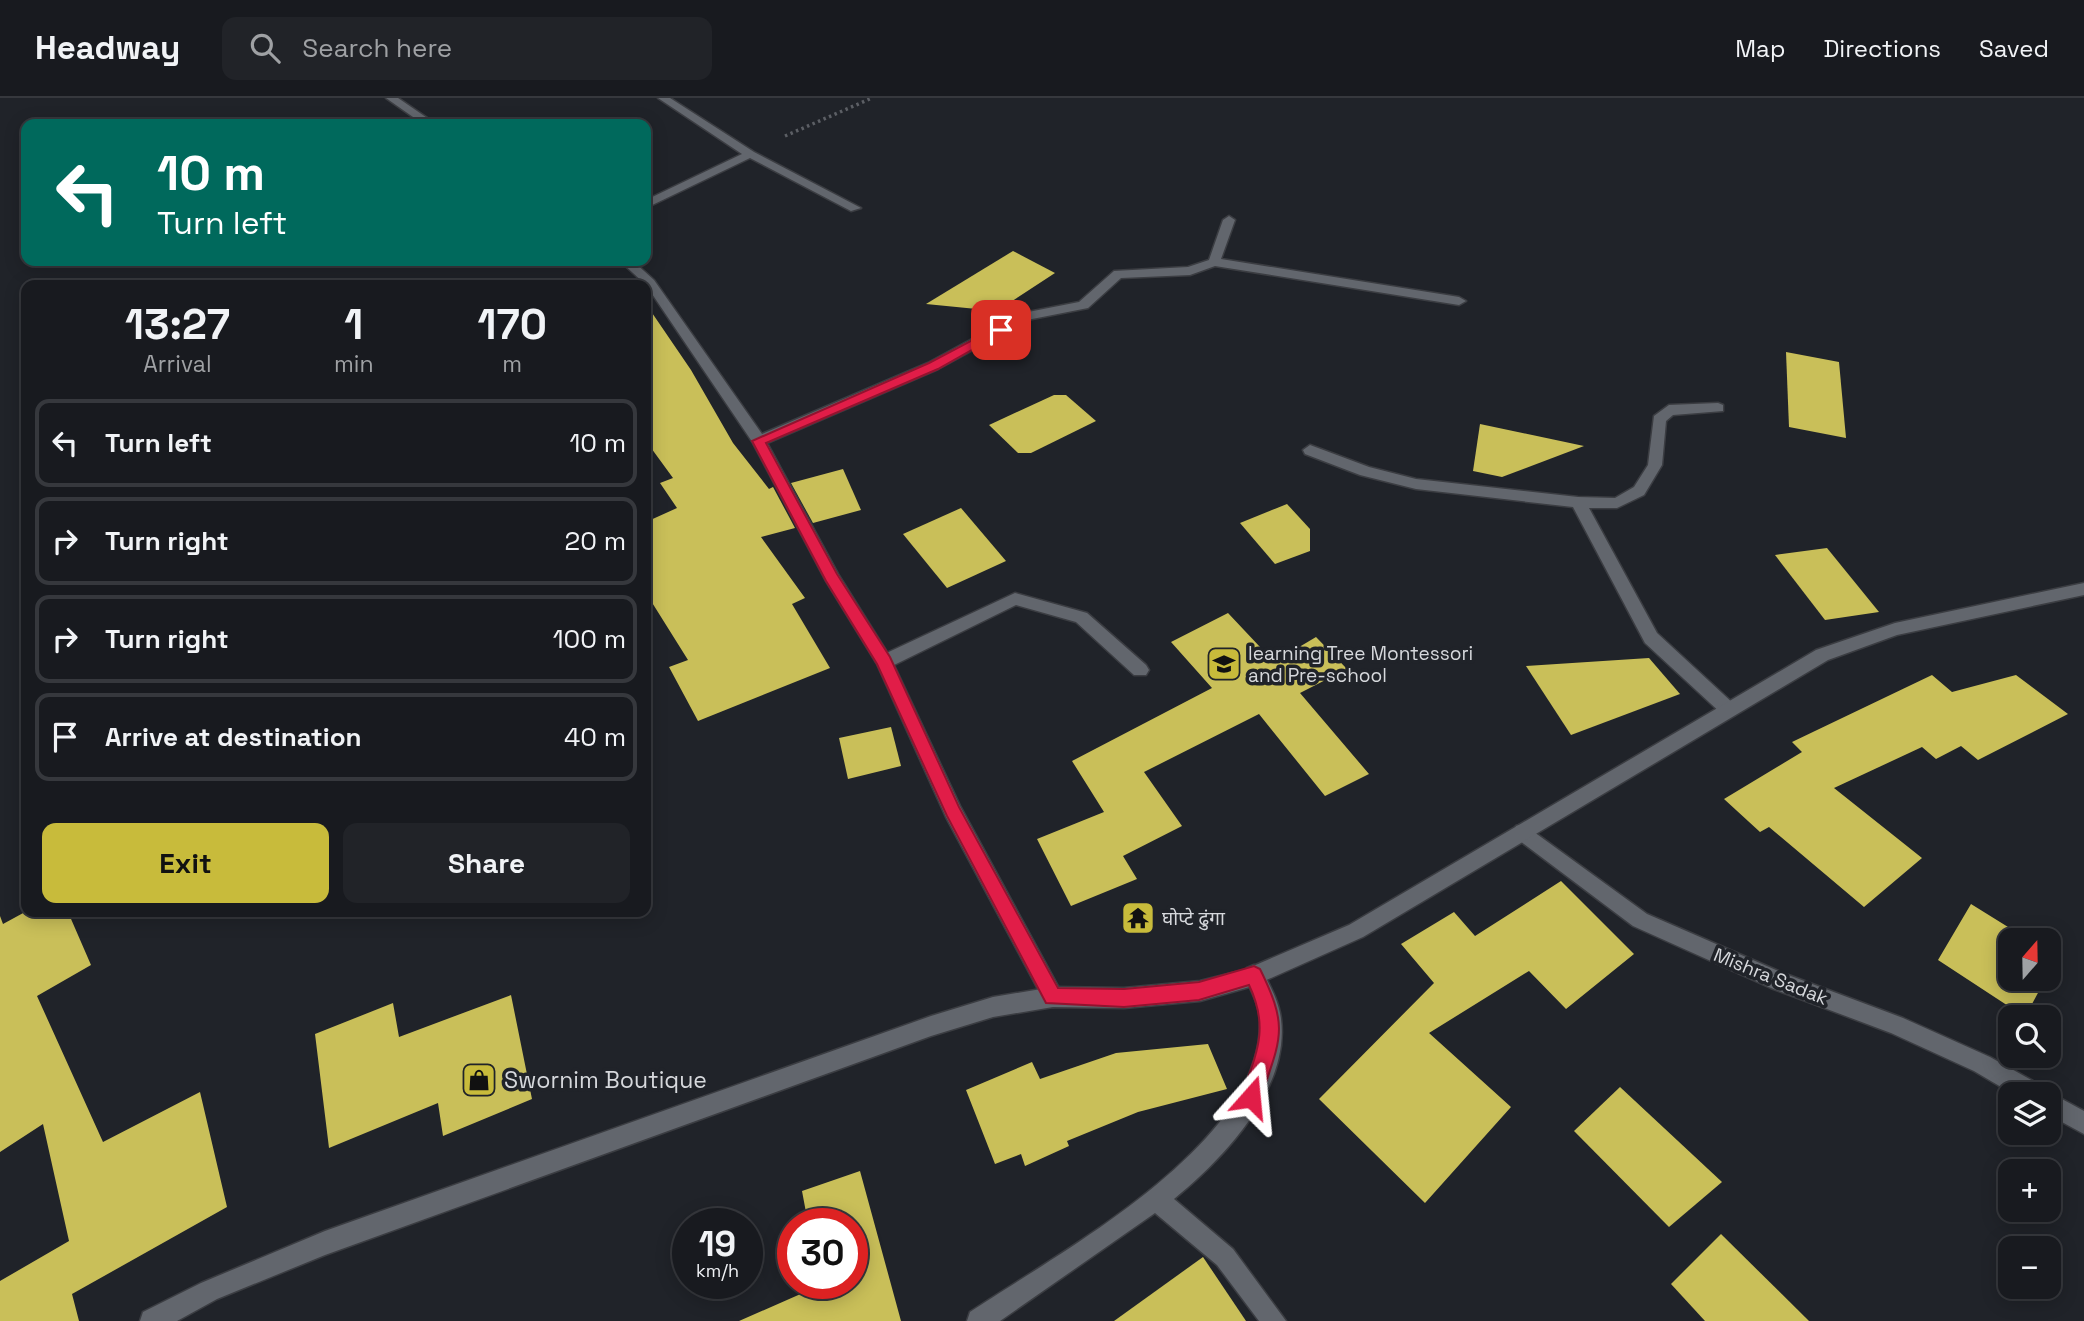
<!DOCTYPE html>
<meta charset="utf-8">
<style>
:root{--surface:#181a1f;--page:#212328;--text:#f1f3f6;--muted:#9fa1a4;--line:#36383d;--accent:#c8bb3b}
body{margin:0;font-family:"Space Grotesk","Noto Sans Devanagari",sans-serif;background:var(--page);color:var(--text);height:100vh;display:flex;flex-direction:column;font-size:26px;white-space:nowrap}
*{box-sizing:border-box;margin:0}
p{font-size:23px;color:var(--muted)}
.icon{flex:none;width:38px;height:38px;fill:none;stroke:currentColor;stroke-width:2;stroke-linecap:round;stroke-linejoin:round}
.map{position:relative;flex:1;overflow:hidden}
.sheet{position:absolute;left:21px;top:182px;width:630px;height:637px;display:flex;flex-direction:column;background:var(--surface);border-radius:14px;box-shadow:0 4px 18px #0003,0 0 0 2px var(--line)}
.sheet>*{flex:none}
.guide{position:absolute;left:21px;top:21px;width:630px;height:147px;border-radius:14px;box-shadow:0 4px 18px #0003,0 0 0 2px var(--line);background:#00695c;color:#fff;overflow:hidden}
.needle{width:46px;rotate:20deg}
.buttons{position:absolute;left:1998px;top:830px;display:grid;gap:14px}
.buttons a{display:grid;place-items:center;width:63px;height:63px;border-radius:14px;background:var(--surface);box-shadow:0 4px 18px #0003,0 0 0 2px var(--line);font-size:35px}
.speed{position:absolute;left:672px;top:1110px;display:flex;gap:14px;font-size:35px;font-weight:700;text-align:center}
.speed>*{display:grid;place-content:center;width:91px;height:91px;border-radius:50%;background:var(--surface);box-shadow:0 4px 18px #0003,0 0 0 2px var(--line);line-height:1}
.speed small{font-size:18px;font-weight:400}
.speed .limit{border:10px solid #d22;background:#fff;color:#111}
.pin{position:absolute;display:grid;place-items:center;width:60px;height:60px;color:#fff;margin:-30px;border-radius:14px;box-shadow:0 4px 10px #0006}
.me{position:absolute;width:77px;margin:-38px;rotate:18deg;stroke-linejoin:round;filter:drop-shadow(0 0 5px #0008)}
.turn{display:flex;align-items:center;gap:24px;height:147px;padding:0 21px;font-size:32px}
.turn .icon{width:91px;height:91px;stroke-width:2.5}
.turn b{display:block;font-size:49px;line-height:60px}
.eta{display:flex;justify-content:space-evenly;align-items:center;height:119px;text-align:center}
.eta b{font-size:42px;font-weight:600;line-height:49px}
.button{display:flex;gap:14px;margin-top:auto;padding:14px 21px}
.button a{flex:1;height:80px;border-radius:14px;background:var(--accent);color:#111;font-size:28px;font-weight:600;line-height:80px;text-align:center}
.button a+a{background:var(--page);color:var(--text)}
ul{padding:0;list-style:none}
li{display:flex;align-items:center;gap:21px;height:88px;margin:0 14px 10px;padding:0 7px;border:4px solid var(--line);border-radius:14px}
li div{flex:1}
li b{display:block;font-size:26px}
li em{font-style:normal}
header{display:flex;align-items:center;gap:42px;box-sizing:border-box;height:98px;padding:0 35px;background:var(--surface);border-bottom:2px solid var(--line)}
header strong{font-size:33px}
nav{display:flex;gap:38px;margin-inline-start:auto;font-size:24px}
.search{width:490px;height:63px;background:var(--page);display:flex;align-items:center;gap:18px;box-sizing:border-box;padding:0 24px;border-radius:14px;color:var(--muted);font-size:26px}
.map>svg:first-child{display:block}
.building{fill:#c9bf59}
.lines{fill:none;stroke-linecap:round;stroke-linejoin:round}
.service-casing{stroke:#3b3d42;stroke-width:3}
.minor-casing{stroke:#3b3d42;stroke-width:3}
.tertiary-casing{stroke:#3b3d42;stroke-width:3}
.path{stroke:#5c5f65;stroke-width:3.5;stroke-dasharray:2.5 3.5;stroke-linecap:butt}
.service{fill:#62666d;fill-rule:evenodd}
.minor{fill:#62666d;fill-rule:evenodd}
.tertiary{fill:#62666d;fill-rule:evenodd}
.route{fill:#e11d48;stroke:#92132f;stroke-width:2}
.labels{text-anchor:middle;stroke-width:7;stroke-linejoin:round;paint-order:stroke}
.poi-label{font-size:19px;fill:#d6d8dc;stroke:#202329;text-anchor:start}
.street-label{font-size:19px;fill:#d6d8dc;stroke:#202329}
.near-poi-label{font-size:23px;fill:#d6d8dc;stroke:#202329;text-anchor:start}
</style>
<header>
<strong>Headway</strong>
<div class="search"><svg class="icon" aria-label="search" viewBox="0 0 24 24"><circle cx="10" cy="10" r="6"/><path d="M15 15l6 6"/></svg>Search here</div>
<nav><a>Map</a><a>Directions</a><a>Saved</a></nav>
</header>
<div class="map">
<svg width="2084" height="1223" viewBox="0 0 2084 1223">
<rect width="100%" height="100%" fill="#202329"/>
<g class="building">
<polygon points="1013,153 1055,175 997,213 926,206"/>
<polygon points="646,206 691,272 733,345 769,391 773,389 795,430 761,439 805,500 792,506 830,570 698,623 669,569 688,562 646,495 646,424 677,410 660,385 673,380 646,343"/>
<polygon points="1786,254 1839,264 1846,340 1789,329"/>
<polygon points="1054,297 1066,297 1096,323 1031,355 1018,355 989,327"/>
<polygon points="1480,326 1584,348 1502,379 1473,373"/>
<polygon points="843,371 861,412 813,425 791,385"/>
<polygon points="1287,406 1310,431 1310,453 1275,466 1240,425"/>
<polygon points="961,410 1006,463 947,490 903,436"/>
<polygon points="1827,450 1879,514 1825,522 1775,457"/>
<polygon points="1228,515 1274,564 1316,539 1347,571 1300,595 1369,676 1325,698 1259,616 1144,674 1182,728 1123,758 1137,781 1071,808 1037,741 1104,714 1072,663 1212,590 1171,544"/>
<polygon points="1649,560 1680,596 1571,637 1526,568"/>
<polygon points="1932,577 1952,594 2016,577 2068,616 1978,662 1961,648 1936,661 1922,649 1834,690 1922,760 1864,809 1769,729 1760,734 1724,701 1802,654 1792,644"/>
<polygon points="891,629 901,668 848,681 839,640"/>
<polygon points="1561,783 1634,856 1566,911 1529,873 1429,935 1511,1009 1425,1105 1319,1001 1434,885 1401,846 1454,814 1475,838"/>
<polygon points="1971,806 2029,842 2011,842 2011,880 2046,880 2025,919 1938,862"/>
<polygon points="25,814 68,814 91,867 37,898 103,1044 200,994 227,1109 72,1196 79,1223 0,1223 0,1183 69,1143 43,1026 0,1054 0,818 3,826"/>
<polygon points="511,897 532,1001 443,1038 438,1005 329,1050 315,936 393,905 399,939"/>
<polygon points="1208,946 1227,991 1138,1014 1067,1043 1069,1048 1025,1068 1021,1056 995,1066 966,992 1032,964 1040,981 1116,955"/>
<polygon points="1620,989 1722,1084 1669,1129 1574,1033"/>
<polygon points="860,1073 901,1223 739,1223 821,1187 820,1185 852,1185 852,1125 808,1125 802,1093"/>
<polygon points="1721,1136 1809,1223 1705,1223 1671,1186"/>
<polygon points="1203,1159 1246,1223 1114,1223"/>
</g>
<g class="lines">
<defs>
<g id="service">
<polygon points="1718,305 1723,307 1723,313 1673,317 1666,323 1662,367 1644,397 1617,410 1589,410 1657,535 1735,607 1738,612 1735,617 1723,617 1645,545 1573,409 1416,391 1360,377 1305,356 1303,352 1310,347 1369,369 1416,381 1578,399 1615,400 1634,389 1648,367 1654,318 1669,307"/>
<polygon points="1015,495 1087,515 1146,567 1149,572 1146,577 1134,577 1076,524 1016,507 890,569 884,571 876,564 878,559"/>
</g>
<g id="minor">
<polygon points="386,0 398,0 436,26 423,26"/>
<polygon points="658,0 670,0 754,54 861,110 851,113 750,60 646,110 646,102 742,56"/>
<polygon points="1229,118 1235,122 1221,161 1459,199 1466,203 1459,207 1215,168 1190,177 1121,180 1088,210 1027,222 938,271 767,345 838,476 890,559 960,708 1060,892 1063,899 1060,906 1053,909 1046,906 946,719 877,566 826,483 753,345 646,187 620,163 633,163 654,182 762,336 928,265 1018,216 1079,204 1114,173 1188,169 1209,162 1223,122"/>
<polygon points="1523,726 1647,816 1783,875 1903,920 1990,959 2042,988 2045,996 2013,996 1974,973 1891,935 1771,890 1633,828 1516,740 1514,734 1516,728"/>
<path d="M1254,867l7,3c8,16 18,33 20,51 9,70 -57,139 -107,180l59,50 53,72h-27l-42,-56 -62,-52 -155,108h-33l3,-9c90,-60 289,-166 290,-287 1,-18 -9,-34 -16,-50l3,-7z"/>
<polygon points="2049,994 2084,1013 2084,1036 2049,1017 2049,996 2045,996"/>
</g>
<polygon id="tertiary" points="2084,485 2084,497 1897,537 1828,562 1363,839 1253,888 1200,903 1124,910 1053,909 993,919 931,938 325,1157 217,1201 177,1223 140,1223 143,1214 201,1185 325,1133 931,918 993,899 1053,889 1124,890 1200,883 1244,872 1349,827 1816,552 1895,525"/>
</defs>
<use href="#service" class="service-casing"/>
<use href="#minor" class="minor-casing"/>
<use href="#tertiary" class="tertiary-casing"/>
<polyline class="path" points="785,38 872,0"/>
<use href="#service" class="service"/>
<use href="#minor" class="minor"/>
<use href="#tertiary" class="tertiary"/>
</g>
<path class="route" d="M997,229l10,3 -69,39 -172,74 71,131 53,83 69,150 99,181 66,1 75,-7 55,-16 6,3c29,59 21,68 1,128l-3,7 -7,3 -7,-3 -3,-7c15,-43 29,-68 8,-112l-50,15 -75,7 -78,-4 -99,-187 -70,-152 -51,-83 -74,-140 177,-78z"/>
<defs>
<symbol id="school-square" viewBox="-11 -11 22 22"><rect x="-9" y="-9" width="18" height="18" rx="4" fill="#c8bb3b" stroke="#202329"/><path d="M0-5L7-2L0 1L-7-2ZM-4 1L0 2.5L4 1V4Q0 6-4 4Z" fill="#111"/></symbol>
<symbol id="temple-square" viewBox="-11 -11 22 22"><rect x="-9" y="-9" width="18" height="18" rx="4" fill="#c8bb3b" stroke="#202329"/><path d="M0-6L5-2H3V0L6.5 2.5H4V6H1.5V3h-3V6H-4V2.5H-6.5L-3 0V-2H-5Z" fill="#111"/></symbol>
<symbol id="shop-square" viewBox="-11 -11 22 22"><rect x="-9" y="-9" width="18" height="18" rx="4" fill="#c8bb3b" stroke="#202329"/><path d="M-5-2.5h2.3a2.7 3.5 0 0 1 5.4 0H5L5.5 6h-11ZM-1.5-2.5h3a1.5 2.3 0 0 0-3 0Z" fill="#111"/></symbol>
</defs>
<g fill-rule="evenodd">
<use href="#school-square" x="1205" y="547" width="38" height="38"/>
<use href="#temple-square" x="1119" y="801" width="38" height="38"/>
<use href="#shop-square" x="460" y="963" width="38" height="38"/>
</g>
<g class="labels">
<g class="poi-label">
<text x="1248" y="562">learning Tree Montessori<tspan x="1248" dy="22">and Pre-school</tspan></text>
<text x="1162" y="827">घोप्टे ढुंगा</text>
</g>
<g class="street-label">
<text transform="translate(1771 878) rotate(22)" y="7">Mishra Sadak</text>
</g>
<g class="near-poi-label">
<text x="504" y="990">Swornim Boutique</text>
</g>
</g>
</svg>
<div class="buttons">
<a><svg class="needle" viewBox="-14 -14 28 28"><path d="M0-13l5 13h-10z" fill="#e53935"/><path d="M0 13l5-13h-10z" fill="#9fa1a4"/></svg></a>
<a><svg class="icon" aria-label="search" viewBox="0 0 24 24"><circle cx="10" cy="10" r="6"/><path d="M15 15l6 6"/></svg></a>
<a><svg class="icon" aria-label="layers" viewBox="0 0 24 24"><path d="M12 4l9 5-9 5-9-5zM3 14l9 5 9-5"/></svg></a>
<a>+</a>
<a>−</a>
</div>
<div class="speed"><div>19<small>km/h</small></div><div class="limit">30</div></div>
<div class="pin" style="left:1001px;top:232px;background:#d93025"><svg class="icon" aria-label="arrive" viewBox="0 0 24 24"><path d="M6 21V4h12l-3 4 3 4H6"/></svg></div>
<svg class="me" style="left:1251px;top:999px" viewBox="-20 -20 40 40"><path d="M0-17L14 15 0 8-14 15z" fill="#e11d48" stroke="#fff" stroke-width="4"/></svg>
<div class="guide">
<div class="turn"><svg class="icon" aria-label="left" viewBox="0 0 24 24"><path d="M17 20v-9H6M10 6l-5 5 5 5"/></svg><div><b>10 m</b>Turn left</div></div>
</div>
<section class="sheet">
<div class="eta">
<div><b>13:27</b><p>Arrival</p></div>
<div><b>1</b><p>min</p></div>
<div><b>170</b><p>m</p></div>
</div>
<ul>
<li><svg class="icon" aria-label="left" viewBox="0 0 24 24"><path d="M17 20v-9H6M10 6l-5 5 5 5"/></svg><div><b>Turn left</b></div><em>10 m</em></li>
<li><svg class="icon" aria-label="right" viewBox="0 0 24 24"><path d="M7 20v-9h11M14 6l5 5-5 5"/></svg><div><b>Turn right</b></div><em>20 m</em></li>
<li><svg class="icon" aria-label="right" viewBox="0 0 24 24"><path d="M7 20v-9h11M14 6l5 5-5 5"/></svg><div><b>Turn right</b></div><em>100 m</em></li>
<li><svg class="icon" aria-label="arrive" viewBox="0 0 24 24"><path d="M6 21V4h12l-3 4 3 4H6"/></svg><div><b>Arrive at destination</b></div><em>40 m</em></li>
</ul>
<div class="button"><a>Exit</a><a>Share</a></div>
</section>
</div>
